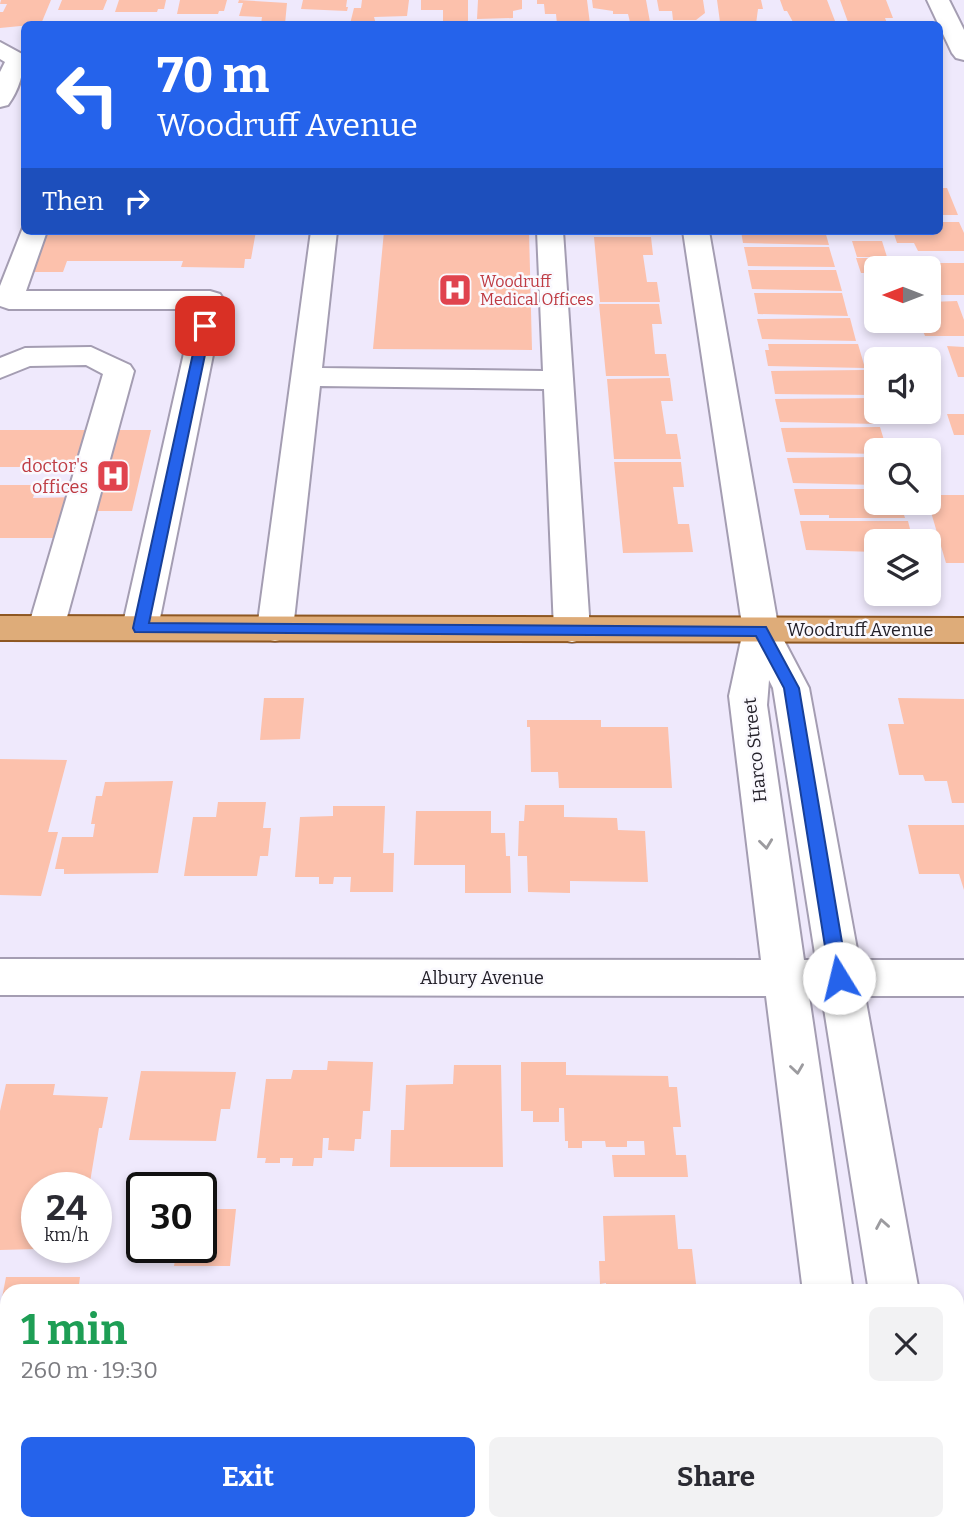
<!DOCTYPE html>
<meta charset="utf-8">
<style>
:root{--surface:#fff;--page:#f2f2f3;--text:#2b2b33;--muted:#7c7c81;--accent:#2563eb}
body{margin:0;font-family:Bitter,serif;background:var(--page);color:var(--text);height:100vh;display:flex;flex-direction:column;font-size:26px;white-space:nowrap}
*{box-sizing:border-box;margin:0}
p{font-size:23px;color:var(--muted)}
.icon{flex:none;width:38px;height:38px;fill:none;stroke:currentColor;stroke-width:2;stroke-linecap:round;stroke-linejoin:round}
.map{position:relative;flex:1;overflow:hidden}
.sheet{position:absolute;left:0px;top:1284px;width:964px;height:247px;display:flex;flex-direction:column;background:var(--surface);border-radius:21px 21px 0 0;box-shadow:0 4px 10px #0003}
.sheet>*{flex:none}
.guide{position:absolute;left:21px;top:21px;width:922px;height:214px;border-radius:10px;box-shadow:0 4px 10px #0003;background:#2563eb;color:#fff;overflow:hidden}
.needle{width:46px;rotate:270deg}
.tools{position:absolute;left:864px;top:256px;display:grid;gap:14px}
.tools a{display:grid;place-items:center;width:77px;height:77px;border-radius:10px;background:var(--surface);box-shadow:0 4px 10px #0003;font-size:35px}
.speed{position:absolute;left:21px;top:1172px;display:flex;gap:14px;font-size:35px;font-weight:700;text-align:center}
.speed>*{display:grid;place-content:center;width:91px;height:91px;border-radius:50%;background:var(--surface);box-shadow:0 4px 10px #0003;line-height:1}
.speed small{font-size:18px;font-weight:400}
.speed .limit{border:4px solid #111;border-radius:10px;background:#fff;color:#111}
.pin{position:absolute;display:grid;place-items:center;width:60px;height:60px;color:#fff;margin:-30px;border-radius:14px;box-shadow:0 4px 10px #0006}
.me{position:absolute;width:77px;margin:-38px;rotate:351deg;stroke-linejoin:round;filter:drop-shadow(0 0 5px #0008)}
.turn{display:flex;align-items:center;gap:24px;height:147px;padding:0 21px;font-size:32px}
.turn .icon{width:91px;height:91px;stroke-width:2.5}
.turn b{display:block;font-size:49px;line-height:60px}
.then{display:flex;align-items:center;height:66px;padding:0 21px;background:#0003;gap:14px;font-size:26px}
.round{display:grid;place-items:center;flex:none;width:74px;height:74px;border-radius:10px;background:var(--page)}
.overview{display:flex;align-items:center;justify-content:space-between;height:119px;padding:0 21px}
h1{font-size:42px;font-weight:700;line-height:52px;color:#1e9e55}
.button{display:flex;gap:14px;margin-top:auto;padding:14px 21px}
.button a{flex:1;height:80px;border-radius:10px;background:var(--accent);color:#fff;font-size:28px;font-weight:700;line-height:80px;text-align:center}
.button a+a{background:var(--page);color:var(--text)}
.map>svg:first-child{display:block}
.building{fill:#fcc1ac}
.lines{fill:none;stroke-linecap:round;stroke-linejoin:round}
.minor-casing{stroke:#a49db2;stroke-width:4}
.major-casing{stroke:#8e5722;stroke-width:4}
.minor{fill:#fff;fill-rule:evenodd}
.major{fill:#deac79;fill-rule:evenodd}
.oneway{stroke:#9c9b9f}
.route{fill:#2563eb;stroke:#184099;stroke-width:2}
.labels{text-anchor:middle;stroke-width:5;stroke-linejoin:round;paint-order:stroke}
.far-health-label{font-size:16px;fill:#be3a42;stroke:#faf9fe;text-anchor:start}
.health-label{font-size:18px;fill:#be3a42;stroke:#faf9fe;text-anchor:end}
.street-label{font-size:18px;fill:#232029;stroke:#faf9fe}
</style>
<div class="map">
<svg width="964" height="1531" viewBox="0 0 964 1531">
<rect width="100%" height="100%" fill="#efe9fc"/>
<g class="building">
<polygon points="1,0 51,0 41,24 0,28 0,12 3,12 7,4 0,4"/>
<polygon points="62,0 107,0 103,10 58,10"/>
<polygon points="119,0 166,0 164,9 158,9 157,12 115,12"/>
<polygon points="180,0 227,0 224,11 219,11 218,14 177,14"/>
<polygon points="239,0 287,3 285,24 261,24 262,17 239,16 243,3 238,3"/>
<polygon points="303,0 347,0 346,7 348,7 347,11 301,9"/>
<polygon points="362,0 409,0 407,16 374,17 376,24 350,24 354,8 361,8"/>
<polygon points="421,0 468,0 468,21 443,21 443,10 421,10"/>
<polygon points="478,0 522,0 522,9 513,11 513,18 477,19"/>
<polygon points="537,0 587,0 590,24 557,24 556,14 545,14 544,4 537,4"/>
<polygon points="592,0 646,0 650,22 630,22 628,14 613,14 613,11 593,8"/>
<polygon points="657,0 703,0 705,13 696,20 673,20 672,11 659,11"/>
<polygon points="717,0 761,0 763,9 758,9 756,24 720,22"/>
<polygon points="780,0 827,0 835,21 793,22 787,11 784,11"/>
<polygon points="840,0 886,0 893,18 885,18 887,23 848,22"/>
<polygon points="940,188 947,188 958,215 940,215"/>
<polygon points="940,222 959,222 964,233 964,251 918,251 914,243 897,243 893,231 940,231"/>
<polygon points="44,231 256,231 251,259 245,259 244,268 181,267 183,261 67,261 63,272 29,272"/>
<polygon points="384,231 529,231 532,350 373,349"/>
<polygon points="593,231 649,231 650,235 594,235"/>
<polygon points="741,231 825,231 829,245 743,243"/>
<polygon points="594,237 651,237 653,255 643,255 647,282 657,282 660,302 600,302"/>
<polygon points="852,241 882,241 887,257 857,257"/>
<polygon points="744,247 829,247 835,267 748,266"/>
<polygon points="856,258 889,258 892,268 877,268 877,273 861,273"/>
<polygon points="927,263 964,263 964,295 929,295"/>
<polygon points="748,270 836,270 842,291 752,289"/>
<polygon points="754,293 842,293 848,316 758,314"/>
<polygon points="957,301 964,320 964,336 925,336 923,331 910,331 907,320 929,320 929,302"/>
<polygon points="599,304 659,304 662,324 652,324 655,354 666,354 669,376 606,376"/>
<polygon points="850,318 856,341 762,339 757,319"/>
<polygon points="768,344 858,344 865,368 768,366 765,350 769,350"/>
<polygon points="947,346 964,347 964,377 958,377"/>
<polygon points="864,370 871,395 775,394 771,371"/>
<polygon points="670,378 673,401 661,401 666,434 677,434 681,459 614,459 607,379"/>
<polygon points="871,398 878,424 780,422 775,399"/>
<polygon points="947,414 964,414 964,435 954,435"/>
<polygon points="880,427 887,450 877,450 877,454 786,452 781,428"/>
<polygon points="0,430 151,430 132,511 89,511 82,538 0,538 0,485 37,485 33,498 81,497 89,467 0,467"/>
<polygon points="877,457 877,485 793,483 787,458"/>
<polygon points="614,462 681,462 684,487 673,487 678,524 689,524 693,552 623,553"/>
<polygon points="794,489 877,489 877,502 900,502 905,518 829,518 829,515 800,515"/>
<polygon points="929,495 964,495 964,563 946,563 928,502"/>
<polygon points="800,521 908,521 913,541 877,541 877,552 806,550"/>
<polygon points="264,698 304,698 300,739 260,740"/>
<polygon points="898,698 964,699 964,803 952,803 947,781 925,781 923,775 899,775 888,724 904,724"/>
<polygon points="527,720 601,720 601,727 668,727 672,788 559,788 558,772 531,772 530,727 527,727"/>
<polygon points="0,759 67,760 48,832 58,832 41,896 0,895"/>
<polygon points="173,781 158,873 64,874 64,869 55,869 62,837 93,837 95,824 91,824 96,796 102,796 105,782"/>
<polygon points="218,802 266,802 263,828 271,828 268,856 260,856 257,876 184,876 193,817 216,817"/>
<polygon points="525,805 564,805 564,817 617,818 618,830 645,831 648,882 570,881 570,893 528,892 527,856 518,856 519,821 524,821"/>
<polygon points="333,806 385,806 383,853 394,853 393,892 350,892 351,877 334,877 333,884 319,884 319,877 295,877 300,817 333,816"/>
<polygon points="416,811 491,811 491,833 505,833 506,856 510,856 511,893 465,893 465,865 414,865"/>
<polygon points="908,825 964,825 964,890 959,874 919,874"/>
<polygon points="328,1061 373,1062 370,1111 363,1111 361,1139 355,1139 354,1151 328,1150 329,1138 323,1138 322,1158 314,1158 313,1166 292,1166 293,1158 280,1158 280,1163 265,1163 266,1158 257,1158 266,1079 291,1079 293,1070 327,1070"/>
<polygon points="521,1062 566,1062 566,1075 668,1076 669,1087 677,1087 681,1127 673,1127 676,1155 686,1155 688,1177 614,1177 612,1155 645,1155 644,1141 627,1141 627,1147 606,1147 605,1141 582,1141 582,1148 568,1148 568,1141 565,1141 564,1108 559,1108 559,1122 533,1122 533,1111 521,1111"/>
<polygon points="454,1065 501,1065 503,1167 390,1167 391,1130 404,1130 406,1085 453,1084"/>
<polygon points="141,1071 236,1072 230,1109 221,1109 216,1141 129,1140"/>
<polygon points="6,1084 55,1084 53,1095 108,1097 102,1128 99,1128 89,1188 37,1188 37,1249 0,1250 0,1111"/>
<polygon points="201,1209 236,1209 230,1266 174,1266 177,1248 201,1248"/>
<polygon points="675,1215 678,1249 692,1249 697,1292 606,1292 606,1283 600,1284 599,1261 605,1261 603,1216"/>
<polygon points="6,1277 80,1277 78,1292 7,1292 7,1369 0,1369 0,1308"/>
<polygon points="0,1388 7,1388 7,1524 30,1524 29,1531 0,1531"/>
<polygon points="55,1524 120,1524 119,1531 54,1531"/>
<polygon points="529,1524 724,1524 724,1531 520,1531 520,1526"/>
</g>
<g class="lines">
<defs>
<g id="minor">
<polygon points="927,0 949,0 964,30 964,60 956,58 952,53"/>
<path d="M0,42l24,13c0,17 -5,35 -16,50l-8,2v-35l5,-10 -5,-3z"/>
<polygon points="24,225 24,231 47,231 26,291 210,291 220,294 224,300 158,628 153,637 140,640 127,637 122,628 194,309 9,309 0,306 0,286"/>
<polygon points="311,231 337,231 322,368 543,371 537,231 563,231 590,630 585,639 572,642 559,639 554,630 544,389 320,386 293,629 288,638 275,641 262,638 257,629"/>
<path d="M683,231h26l70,400 30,57 50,272h105v36h-99l54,296h-50l-47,-296h-13l44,296h-50l-37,-296 -766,-1v-36l761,1 -32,-264 14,-65zM769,680l4,8 43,272h-12l-37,-255z"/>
<polygon points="91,347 130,365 134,371 64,628 59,637 46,640 33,637 28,628 103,374 86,365 30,366 0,378 0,358 25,348"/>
<polygon points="957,1514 963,1531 907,1531 907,1524 957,1524"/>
<polygon points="834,1524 889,1524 890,1531 834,1531"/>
</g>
<polygon id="major" points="0,616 964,618 964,642 0,640"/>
</defs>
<use href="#minor" class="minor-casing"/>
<use href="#major" class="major-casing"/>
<use href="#minor" class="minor"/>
<use href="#major" class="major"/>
</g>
<defs><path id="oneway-chevron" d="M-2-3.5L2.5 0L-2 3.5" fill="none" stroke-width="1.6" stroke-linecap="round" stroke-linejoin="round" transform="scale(1.75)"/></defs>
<g class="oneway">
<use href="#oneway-chevron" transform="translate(766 844) rotate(83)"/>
<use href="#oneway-chevron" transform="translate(797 1069) rotate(82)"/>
<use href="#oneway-chevron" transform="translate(882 1224) rotate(-100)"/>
</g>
<polygon class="route" points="205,323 211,326 149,623 766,627 799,688 848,978 846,983 839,986 833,983 830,978 784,688 756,636 135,632 133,628 199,326"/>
<defs>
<symbol id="hospital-square" viewBox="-11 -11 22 22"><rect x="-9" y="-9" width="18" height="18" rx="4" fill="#e0444e" stroke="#faf9fe"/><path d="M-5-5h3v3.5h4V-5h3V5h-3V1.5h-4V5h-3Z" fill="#fff"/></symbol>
</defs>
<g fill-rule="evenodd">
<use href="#hospital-square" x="436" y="271" width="38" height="38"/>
<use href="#hospital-square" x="94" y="457" width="38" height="38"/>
</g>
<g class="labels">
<g class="far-health-label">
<text x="480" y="287">Woodruff<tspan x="480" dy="18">Medical Offices</tspan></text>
</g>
<g class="health-label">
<text x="88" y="472">doctor's<tspan x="88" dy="21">offices</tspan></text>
</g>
<g class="street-label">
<text x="860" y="636">Woodruff Avenue</text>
<text transform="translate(755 750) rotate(-96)" y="6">Harco Street</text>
<text x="482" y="984">Albury Avenue</text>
</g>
</g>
</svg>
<div class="tools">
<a><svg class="needle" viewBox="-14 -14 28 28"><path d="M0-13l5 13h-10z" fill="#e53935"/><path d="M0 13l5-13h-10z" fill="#7c7c81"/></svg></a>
<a><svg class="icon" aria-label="sound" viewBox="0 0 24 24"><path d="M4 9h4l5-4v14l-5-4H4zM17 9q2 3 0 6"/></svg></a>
<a><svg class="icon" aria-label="search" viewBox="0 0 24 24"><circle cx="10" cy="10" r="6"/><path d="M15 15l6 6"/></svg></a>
<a><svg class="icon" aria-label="layers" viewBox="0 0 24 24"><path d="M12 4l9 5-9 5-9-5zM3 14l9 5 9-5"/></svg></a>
</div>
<div class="speed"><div>24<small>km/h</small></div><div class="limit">30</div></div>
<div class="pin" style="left:205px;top:326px;background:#d93025"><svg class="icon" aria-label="arrive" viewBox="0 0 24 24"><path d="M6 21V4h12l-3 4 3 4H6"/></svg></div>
<svg class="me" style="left:839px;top:978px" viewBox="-20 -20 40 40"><circle r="19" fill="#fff"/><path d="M0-13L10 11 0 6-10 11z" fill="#2563eb"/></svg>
<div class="guide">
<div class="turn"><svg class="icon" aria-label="left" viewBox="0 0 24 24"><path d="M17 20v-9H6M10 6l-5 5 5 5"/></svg><div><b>70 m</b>Woodruff Avenue</div></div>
<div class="then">Then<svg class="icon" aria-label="right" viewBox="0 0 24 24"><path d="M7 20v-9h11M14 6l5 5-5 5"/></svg></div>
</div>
<section class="sheet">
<div class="overview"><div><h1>1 min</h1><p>260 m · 19:30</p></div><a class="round"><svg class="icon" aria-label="close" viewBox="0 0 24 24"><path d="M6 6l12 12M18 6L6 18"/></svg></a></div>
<div class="button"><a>Exit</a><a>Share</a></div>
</section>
</div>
